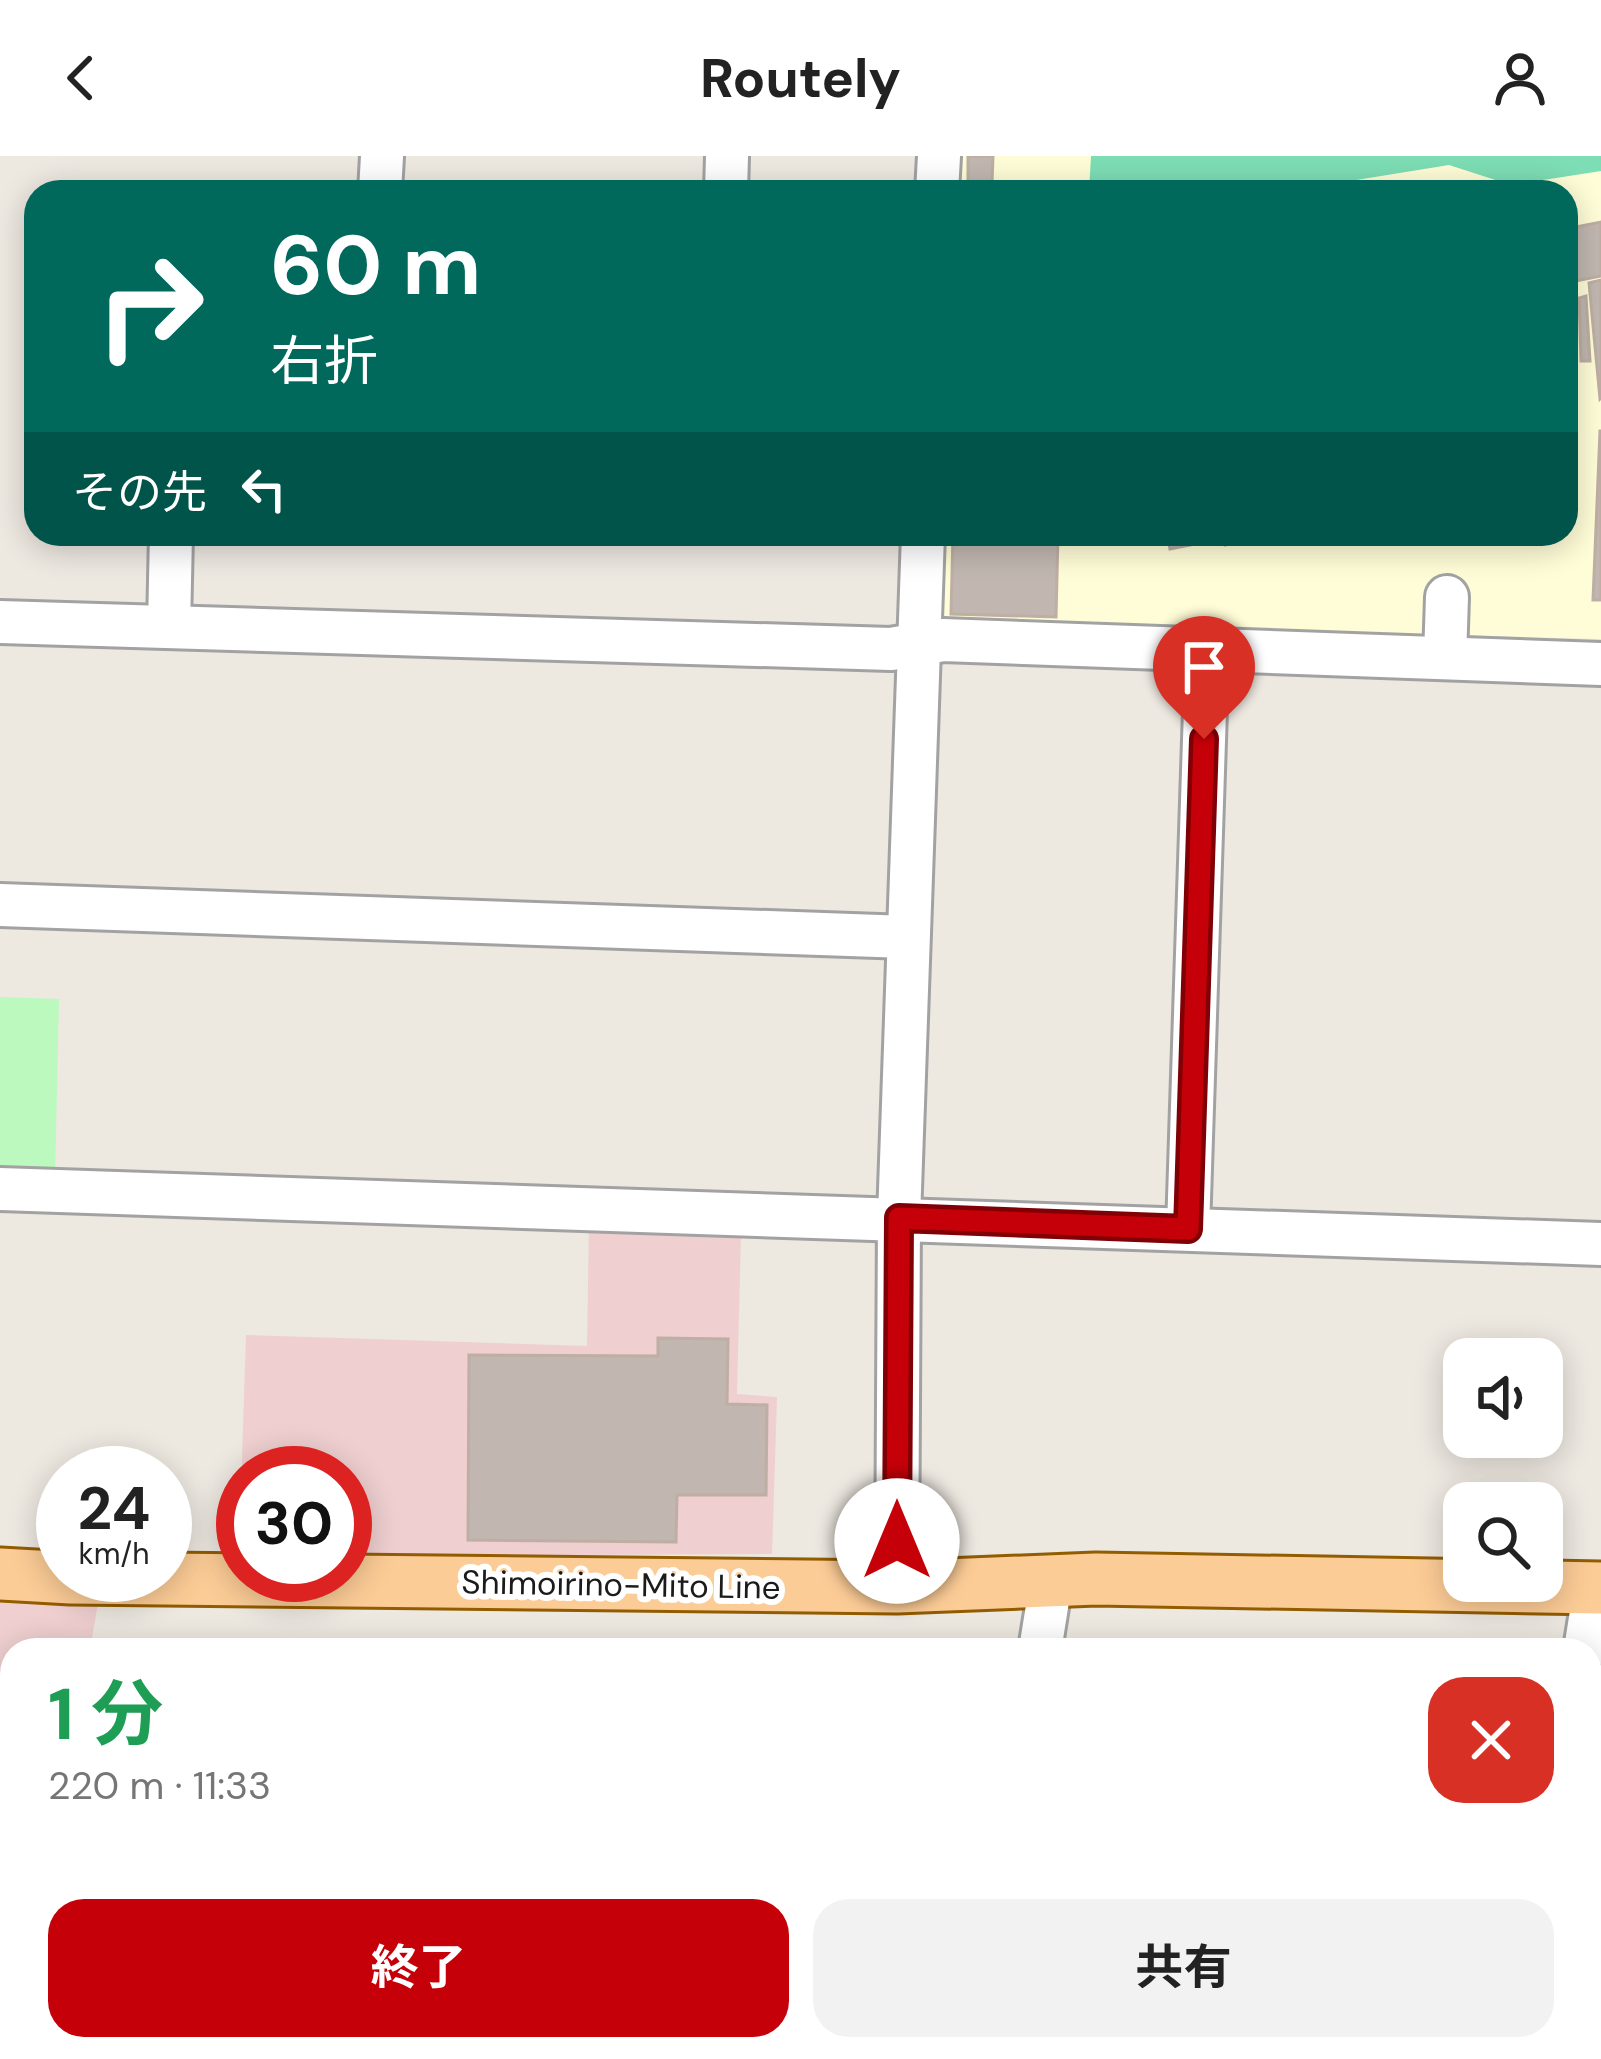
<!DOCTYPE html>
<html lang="ja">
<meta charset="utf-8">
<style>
:root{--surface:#fff;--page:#f2f2f2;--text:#222;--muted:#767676;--accent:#c60008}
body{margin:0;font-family:"DM Sans","Noto Sans JP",sans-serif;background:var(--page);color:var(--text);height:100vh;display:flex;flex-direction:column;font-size:45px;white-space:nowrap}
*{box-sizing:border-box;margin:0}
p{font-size:39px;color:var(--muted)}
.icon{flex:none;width:66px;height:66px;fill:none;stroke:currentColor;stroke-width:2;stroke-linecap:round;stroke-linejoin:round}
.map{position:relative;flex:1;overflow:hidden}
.drawer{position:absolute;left:0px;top:1482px;width:1602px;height:423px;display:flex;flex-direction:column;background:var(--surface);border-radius:36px 36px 0 0;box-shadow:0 6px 30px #0003}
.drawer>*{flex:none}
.banner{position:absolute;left:24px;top:24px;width:1554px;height:366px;border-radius:36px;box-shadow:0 6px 30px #0003;background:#00695c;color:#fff;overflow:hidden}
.fabs{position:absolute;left:1443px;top:1182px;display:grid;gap:24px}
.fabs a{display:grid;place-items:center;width:120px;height:120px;border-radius:24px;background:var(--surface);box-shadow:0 6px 30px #0003;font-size:60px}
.speed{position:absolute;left:36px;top:1290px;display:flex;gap:24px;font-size:60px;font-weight:700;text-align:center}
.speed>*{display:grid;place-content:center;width:156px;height:156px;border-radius:50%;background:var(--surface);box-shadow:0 6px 30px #0003;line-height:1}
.speed small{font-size:30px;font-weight:400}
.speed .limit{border:18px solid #d22;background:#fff;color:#111}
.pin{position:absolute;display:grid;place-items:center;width:102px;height:102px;color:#fff;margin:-123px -51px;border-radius:50% 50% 50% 0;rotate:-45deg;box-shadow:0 0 12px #0007}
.pin .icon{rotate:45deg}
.me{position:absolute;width:132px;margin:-66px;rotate:0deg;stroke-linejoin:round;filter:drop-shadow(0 0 9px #0008)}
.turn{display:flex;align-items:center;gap:42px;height:252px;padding:0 48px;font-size:54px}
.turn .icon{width:156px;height:156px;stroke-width:2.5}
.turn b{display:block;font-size:84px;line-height:102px}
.then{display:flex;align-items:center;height:114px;padding:0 48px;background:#0003;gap:24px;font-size:45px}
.round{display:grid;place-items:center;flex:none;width:126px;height:126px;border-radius:36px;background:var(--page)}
.summary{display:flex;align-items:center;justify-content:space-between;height:204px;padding:0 48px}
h1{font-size:72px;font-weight:700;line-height:90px;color:#1e9e55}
.primary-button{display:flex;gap:24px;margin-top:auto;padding:24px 48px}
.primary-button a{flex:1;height:138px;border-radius:36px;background:var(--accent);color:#fff;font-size:48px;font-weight:700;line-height:138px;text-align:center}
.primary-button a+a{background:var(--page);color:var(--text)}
header{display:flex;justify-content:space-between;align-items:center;height:156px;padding:0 48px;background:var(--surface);font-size:54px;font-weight:700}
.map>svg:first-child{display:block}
.commercial{fill:#efcfcf}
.education{fill:#fffdd7}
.park{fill:#bbf9be}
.pitch{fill:#7dddb4}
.building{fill:#c1b7b0;stroke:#beaea3;stroke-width:3}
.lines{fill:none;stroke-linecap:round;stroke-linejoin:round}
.minor-casing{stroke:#a2a2a2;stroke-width:48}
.major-casing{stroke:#925c00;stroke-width:57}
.minor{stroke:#fff;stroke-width:42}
.major{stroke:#fccc96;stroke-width:51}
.route-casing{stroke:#810005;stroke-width:30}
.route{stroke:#c60008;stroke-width:21}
.labels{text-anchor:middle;stroke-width:12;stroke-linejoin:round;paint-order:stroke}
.street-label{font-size:33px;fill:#1b1b1b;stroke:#fff}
</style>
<header><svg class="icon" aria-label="back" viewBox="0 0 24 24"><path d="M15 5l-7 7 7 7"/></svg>Routely<svg class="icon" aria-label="person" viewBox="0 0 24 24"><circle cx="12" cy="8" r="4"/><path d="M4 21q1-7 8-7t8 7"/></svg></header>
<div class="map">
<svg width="1601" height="1903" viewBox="0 0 1601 1903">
<rect width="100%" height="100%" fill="#ede8e0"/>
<g class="commercial">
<polygon points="589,1070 741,1077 737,1238 777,1241 772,1398 345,1400 345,1317 243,1317 243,1397 239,1397 246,1179 587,1190"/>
<polygon points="0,1441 98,1447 90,1494 12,1494 12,1893 83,1893 82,1903 0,1903"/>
</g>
<polygon class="education" points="952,0 1601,0 1601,483 948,465 938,456 940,378 1566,378 1566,36 951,36"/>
<polygon class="park" points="0,841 59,843 55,1021 0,1020"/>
<polygon class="pitch" points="1091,0 1601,0 1601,15 1511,29 1449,9 1282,36 1089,36"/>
<g class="building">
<polygon points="968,0 993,0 992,28 968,28"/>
<polygon points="1601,66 1601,120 1566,127 1566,73"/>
<polygon points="1601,124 1601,242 1600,243 1589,127"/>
<polygon points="1586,140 1590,205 1581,205 1579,142"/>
<polygon points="1600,275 1601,275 1601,444 1593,444"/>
<polygon points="953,378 1058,378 1056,461 951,458"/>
<polygon points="1167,378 1204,378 1205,386 1170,393"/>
<polygon points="1222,378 1279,378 1225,389"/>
<polygon points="658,1182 728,1183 727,1248 767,1249 766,1339 677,1339 676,1386 468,1384 469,1199 658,1200"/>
<polygon points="0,1676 12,1676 12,1838 0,1837"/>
</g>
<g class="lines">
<defs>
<g id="minor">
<polyline points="380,36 382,0"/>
<polyline points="726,36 727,0"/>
<polyline points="937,36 939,0"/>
<polyline points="0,466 891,493 943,484 1601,508"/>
<polyline points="169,471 171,378"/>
<polyline points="1445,502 1447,441"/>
<polyline points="0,749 907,781"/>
<polyline points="0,1033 1601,1088"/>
<polyline points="1188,1073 1207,493"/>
<polyline points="897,1431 899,1062 923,378"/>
<polyline points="1040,1494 1051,1426"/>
<polyline points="1585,1494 1595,1431"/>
<polyline points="981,1903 982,1893"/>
<polyline points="1521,1903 1523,1893"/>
</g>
<polyline id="major" points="0,1418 71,1422 897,1431 1096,1423 1601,1432"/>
</defs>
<use href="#minor" class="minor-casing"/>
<use href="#major" class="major-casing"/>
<use href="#minor" class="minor"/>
<use href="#major" class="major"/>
</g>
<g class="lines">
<defs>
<polyline id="route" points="897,1385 899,1062 1188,1073 1204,583"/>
</defs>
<use href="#route" class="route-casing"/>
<use href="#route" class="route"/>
</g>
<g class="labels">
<g class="street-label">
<text transform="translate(621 1428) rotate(1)" y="12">Shimoirino-Mito Line</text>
</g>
</g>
</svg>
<div class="fabs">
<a><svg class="icon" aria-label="sound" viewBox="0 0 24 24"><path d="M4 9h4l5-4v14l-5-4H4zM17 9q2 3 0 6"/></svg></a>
<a><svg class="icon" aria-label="search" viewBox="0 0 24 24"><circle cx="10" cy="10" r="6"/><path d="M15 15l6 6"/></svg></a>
</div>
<div class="speed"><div>24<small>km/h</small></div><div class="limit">30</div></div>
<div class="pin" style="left:1204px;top:583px;background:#d93025"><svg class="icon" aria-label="arrive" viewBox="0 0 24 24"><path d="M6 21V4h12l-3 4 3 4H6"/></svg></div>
<svg class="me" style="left:897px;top:1385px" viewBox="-20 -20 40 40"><circle r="19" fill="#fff"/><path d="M0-13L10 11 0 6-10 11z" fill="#c60008"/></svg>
<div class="banner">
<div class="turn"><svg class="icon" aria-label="right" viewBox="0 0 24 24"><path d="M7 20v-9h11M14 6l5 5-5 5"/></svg><div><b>60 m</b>右折</div></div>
<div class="then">その先<svg class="icon" aria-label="left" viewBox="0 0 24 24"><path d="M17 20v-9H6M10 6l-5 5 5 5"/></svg></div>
</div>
<section class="drawer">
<div class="summary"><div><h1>1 分</h1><p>220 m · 11:33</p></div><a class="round" style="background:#d93025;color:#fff"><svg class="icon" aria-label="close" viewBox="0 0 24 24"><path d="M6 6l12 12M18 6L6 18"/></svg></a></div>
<div class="primary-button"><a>終了</a><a>共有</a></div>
</section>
</div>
